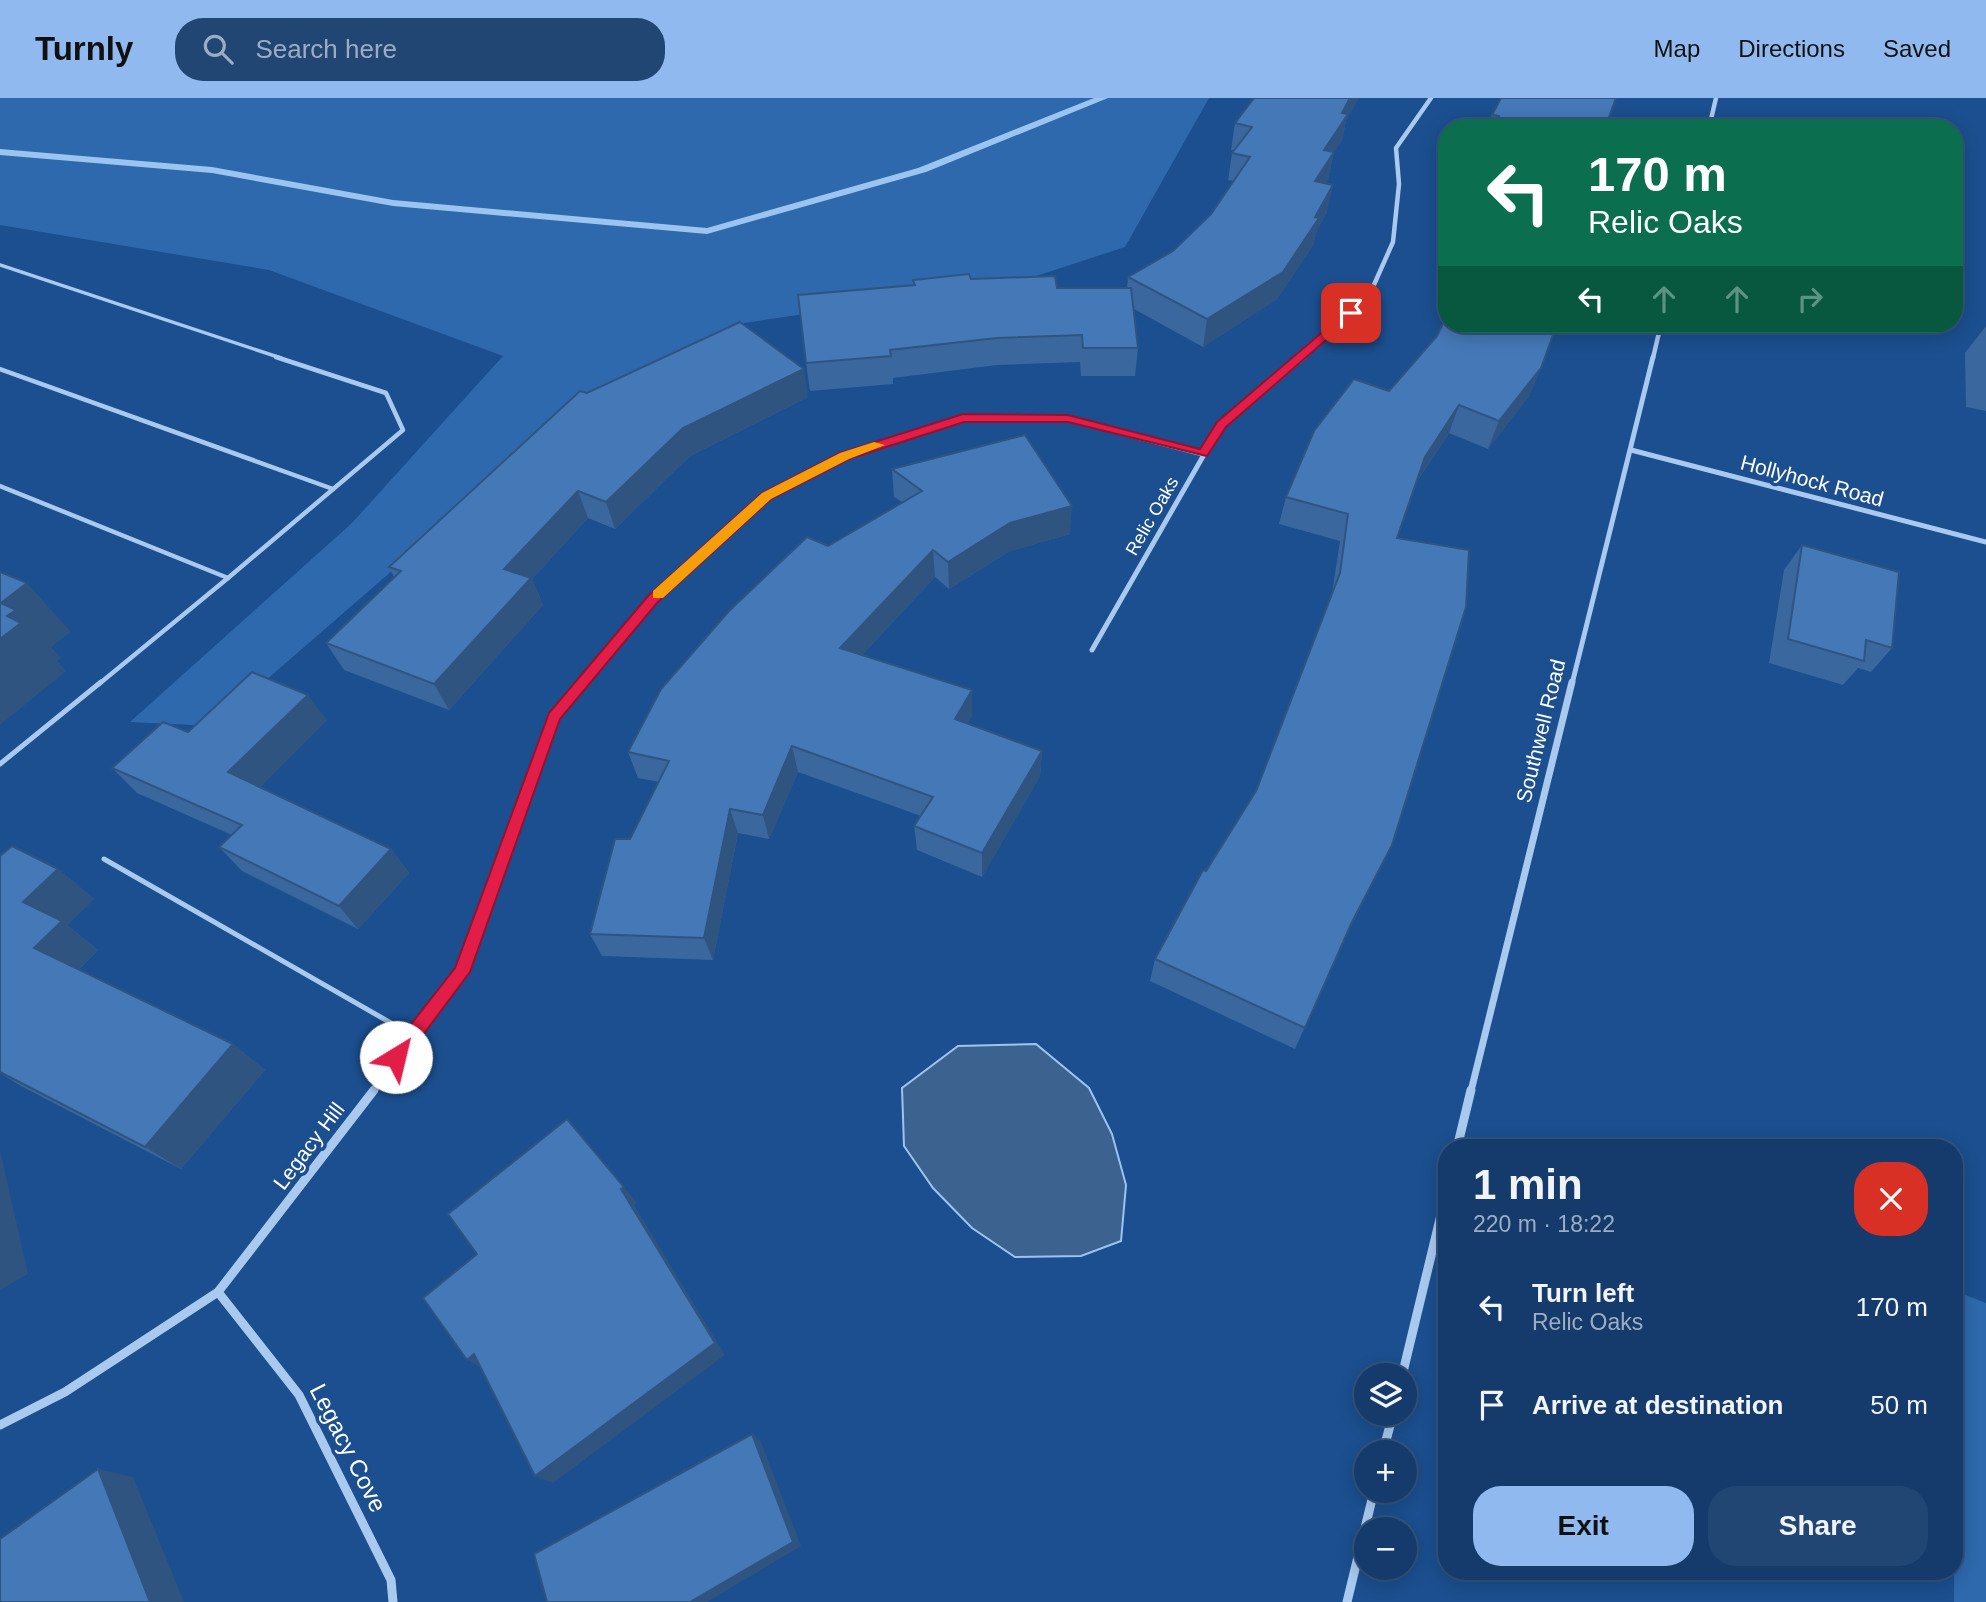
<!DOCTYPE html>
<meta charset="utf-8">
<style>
:root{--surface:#143b6b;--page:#214673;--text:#f1f3f6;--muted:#9dadc1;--line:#33557e;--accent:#90b9f0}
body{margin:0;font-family:Helvetica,sans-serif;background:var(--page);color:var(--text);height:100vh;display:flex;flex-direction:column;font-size:26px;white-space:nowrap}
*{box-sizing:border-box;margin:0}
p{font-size:23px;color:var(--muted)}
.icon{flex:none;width:38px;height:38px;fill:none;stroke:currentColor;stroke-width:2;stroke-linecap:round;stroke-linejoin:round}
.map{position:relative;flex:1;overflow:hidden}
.sheet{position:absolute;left:1438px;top:1041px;width:525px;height:441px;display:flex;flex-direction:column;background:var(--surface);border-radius:28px;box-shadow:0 4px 18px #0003,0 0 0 2px var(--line)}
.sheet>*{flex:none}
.guide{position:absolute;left:1438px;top:21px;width:525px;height:214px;border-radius:28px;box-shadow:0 4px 18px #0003,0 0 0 2px var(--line);background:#0b6e4f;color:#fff;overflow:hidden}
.tools{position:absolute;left:1354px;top:1265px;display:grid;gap:14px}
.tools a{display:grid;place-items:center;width:63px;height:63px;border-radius:50%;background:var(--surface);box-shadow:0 4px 18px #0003,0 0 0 2px var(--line);font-size:35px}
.pin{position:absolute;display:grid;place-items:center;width:60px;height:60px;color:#fff;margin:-30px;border-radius:14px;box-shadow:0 4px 10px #0006}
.me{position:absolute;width:77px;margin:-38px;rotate:36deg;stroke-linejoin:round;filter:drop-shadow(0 0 5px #0008)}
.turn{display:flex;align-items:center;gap:24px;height:147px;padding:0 35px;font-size:32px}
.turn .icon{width:91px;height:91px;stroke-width:2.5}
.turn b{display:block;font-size:49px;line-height:60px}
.lanes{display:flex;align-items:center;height:66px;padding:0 35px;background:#0003;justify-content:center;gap:35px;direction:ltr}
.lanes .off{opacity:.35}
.round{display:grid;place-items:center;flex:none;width:74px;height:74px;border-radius:28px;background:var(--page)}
.summary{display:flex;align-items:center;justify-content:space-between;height:119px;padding:0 35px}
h1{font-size:42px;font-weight:800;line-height:52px}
.action{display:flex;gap:14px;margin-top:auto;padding:14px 35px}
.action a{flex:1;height:80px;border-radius:28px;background:var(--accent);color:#111;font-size:28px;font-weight:800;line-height:80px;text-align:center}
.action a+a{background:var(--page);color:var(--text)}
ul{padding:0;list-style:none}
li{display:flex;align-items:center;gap:21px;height:98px;padding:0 35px}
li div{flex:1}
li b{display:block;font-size:26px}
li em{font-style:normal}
header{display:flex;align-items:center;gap:42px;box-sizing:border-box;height:98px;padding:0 35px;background:var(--accent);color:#111}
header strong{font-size:33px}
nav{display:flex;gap:38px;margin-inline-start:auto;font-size:24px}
.search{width:490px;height:63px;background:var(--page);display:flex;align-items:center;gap:18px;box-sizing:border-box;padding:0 24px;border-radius:28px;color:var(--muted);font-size:26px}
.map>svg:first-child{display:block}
.green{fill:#2e69ad}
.water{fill:#3c6290;stroke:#9cc4f0;stroke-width:2}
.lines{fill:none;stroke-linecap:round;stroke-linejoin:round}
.stream{fill:#9cc4f0;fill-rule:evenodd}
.lane-far2{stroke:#a9c9ee;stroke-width:3.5}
.lane-far1{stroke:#a9c9ee;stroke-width:4.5}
.lane{stroke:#a9c9ee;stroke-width:5}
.street-far3{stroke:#a9c9ee;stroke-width:4.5}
.street-far2{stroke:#a9c9ee;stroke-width:5}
.street-far1{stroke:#a9c9ee;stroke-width:7}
.street{stroke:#a9c9ee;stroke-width:9}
.wall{fill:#3a679d}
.shaded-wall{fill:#305480}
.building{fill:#4478b7;stroke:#305480;stroke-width:2}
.route{fill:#e11d48;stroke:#92132f;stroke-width:2}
.slow{fill:#f59e0b}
.labels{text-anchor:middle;stroke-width:7;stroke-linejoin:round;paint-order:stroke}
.far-street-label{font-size:18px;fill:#fff;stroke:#1b4f8f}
.street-label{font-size:21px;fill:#fff;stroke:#1b4f8f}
.near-street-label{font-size:24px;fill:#fff;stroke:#1b4f8f}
</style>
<header>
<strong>Turnly</strong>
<div class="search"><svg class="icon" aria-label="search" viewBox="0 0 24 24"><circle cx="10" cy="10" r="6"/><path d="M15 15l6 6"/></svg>Search here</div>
<nav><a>Map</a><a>Directions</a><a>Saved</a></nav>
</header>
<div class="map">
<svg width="1986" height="1504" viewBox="0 0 1986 1504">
<rect width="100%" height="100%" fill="#1b4f8f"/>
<g class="green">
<polygon points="0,0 1209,0 1125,149 1018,184 744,225 603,290 213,628 130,624 352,425 503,258 269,172 0,127"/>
<polygon points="1955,1193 1986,1205 1986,1504 1954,1504"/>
</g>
<polygon class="water" points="1036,946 1089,990 1112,1036 1126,1087 1121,1143 1081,1158 1015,1159 972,1130 933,1090 904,1048 902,990 958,948"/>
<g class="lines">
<polygon class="stream" points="1094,0 1108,0 926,74 707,136 393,108 212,75 0,57 0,51 212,69 393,102 707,130 918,70"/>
<polyline class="lane-far2" points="0,167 281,260"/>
<g class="lane-far1">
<polyline points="0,271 333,391"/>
<polyline points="0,388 228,480 99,586"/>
<polyline points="228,480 403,332 386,295 276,259"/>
</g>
<g class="lane">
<polyline points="0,666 101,584"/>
<polyline points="104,761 412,937"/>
</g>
<g class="street-far3">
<polyline points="1709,30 1716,0"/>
<polyline points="1301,260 1369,198 1393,144 1399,86 1396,50 1431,0"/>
<polyline points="1653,260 1661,226"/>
</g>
<g class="street-far2">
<polyline points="1631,352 1986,444"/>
<polyline points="1092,552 1221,327 1304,259"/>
<polyline points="582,586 653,502 767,398 845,358 963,320 1068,321 1203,356"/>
<polyline points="1572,586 1653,259"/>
</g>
<g class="street-far1">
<polyline points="373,993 462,874 554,619 584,584"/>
<polyline points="1471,993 1572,584"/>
</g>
<g class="street">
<polyline points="1457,1050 1471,992"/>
<polyline points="218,1194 299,1297 391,1482 393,1504"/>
<polyline points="1402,1278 1447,1092"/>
<polyline points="0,1327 65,1294 218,1194 374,992"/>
<polyline points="1383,1354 1393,1316"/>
<polyline points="1347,1504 1374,1393"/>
</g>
</g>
<g class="wall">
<polygon points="1492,17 1605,30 1488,30"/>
<polygon points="1346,23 1342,42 1334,54 1328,81 1325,85 1327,114 1317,132 1313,147 1277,201 1203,249 1134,211 1138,250 1135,278 1081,278 1080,264 997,267 893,280 893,286 810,293 806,265 914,187 913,182 971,181 1057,190 1127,190 1128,179 1173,153 1211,116 1234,83 1228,82 1232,55 1234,52 1231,52 1235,25"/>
<polygon points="1986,228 1986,313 1966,309 1965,255"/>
<polygon points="1541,270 1529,298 1488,351 1449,335 1416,385 1397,440 1380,771 1348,834 1295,951 1150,883 1155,861 1206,773 1256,693 1332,495 1340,443 1279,426 1286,399 1389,293"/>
<polygon points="808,299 690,358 615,431 588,420 532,481 543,507 449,612 344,572 326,545 394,479 389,469"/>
<polygon points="892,371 1070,436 1010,453 949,491 935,479 862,557 972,618 968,625 1042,653 1040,678 982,779 917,752 914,728 921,718 798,674 769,741 738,735 713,862 602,858 590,836 630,741 659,684 638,680 628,654 828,448 902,404 894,399"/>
<polygon points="1802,447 1892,550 1871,574 1858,570 1843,587 1769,565 1784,472"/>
<polygon points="327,622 260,689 391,751 409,775 358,831 242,773 219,749 232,737 137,695 112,670 188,634"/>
<polygon points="0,758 58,771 94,801 67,827 98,852 78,872 233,946 265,972 181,1071 21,988 0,975"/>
</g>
<g class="shaded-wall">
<polygon points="1350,0 1359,0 1346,23 1342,42 1324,70 1334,54 1328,81 1309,110 1315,83 1324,52 1342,15"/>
<polygon points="1333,87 1327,114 1317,132 1313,147 1277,201 1203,249 1207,221 1315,119"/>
<polygon points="1541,270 1529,298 1488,351 1499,323"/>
<polygon points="804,271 808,299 690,358 615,431 606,404 683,330"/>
<polygon points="1459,307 1449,335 1415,386 1425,359"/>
<polygon points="578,393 588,420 532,481 543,507 449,612 434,586 504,471"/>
<polygon points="1072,408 1070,436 1010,453 949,491 948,464 1010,425"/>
<polygon points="933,452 935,479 844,576 840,550"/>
<polygon points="27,485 71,534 51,549 61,560 57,563 66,573 0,627 0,541 7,518 1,505"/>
<polygon points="972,592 972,618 956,646 955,621"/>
<polygon points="308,597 327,622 250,699 228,674"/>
<polygon points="792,648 798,674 769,741 763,717"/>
<polygon points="1042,653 1040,678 982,779 982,755"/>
<polygon points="730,711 738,735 713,862 704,840"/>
<polygon points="391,751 409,775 358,831 339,808"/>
<polygon points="58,771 94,801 67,827 98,852 71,878 34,850 23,804"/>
<polygon points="233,946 265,972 181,1071 145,1049"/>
<polygon points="0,1052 28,1176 0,1192"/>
<polygon points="624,1089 637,1105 634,1107 725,1257 553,1385 535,1378 621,1091"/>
<polygon points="474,1256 486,1273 467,1262"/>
<polygon points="752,1336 761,1344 801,1448 707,1504 690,1504"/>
<polygon points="98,1371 133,1379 184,1504 150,1504"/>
</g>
<g class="building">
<polygon points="1254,0 1350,0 1342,15 1348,16 1324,52 1334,54 1315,83 1333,87 1315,119 1319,120 1283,174 1207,221 1128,179 1173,153 1211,116 1250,59 1232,55 1252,29 1235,25"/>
<polygon points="1501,0 1616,0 1605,30 1493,30 1499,18 1492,17"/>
<polygon points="969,176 971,181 1055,178 1057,190 1131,190 1138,250 1083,250 1082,237 997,240 890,252 891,258 806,265 798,197 915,187 913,182"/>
<polygon points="1447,217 1447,226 1557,226 1541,270 1499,323 1459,307 1425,359 1397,440 1469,452 1466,509 1392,747 1352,824 1305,930 1155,861 1203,772 1206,773 1256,693 1340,475 1348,416 1286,399 1314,333 1354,281 1389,293 1437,238"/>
<polygon points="740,224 804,271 683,330 606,404 578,393 504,471 531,480 434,586 326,545 401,473 389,469 580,293 587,295"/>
<polygon points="1025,337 1072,408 1010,425 948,464 933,452 840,550 972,592 955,621 1042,653 982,755 914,728 933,699 792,648 763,717 730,711 704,840 590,836 615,741 630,741 669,663 628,654 661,591 729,513 807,439 828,448 922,393 892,371"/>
<polygon points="1802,447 1899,474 1892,550 1866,542 1864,563 1788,541"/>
<polygon points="0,474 27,485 1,505 16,512 7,518 21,525 0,541"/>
<polygon points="252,574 308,597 228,674 391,751 339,808 219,749 242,727 112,670 163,624 188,634"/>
<polygon points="12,748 58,771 23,804 62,823 34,850 233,946 145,1049 0,974 0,758"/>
<polygon points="567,1021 624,1089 621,1091 715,1245 535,1378 474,1256 467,1262 423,1200 477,1156 448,1116"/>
<polygon points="752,1336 793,1444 690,1504 547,1504 534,1456"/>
<polygon points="98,1371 150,1504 0,1504 0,1441"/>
</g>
<polygon class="route" points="1347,213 1357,215 1226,329 1207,358 1068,324 964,324 849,361 771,401 657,505 560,621 470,874 402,965 390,965 387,959 390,953 455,870 549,615 648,498 762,395 840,355 963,316 1068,317 1200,351 1217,324"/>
<polygon class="slow" points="874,344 885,347 849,361 771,401 663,500 653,500 653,493 762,395 840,355"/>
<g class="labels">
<g class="far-street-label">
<text transform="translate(1152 418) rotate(-60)" y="6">Relic Oaks</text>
</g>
<g class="street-label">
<text transform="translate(1812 383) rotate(15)" y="7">Hollyhock Road</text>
<text transform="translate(1541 633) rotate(-76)" y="7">Southwell Road</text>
<text transform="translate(309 1048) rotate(-53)" y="7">Legacy Hill</text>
</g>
<g class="near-street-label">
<text transform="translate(348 1350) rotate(63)" y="8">Legacy Cove</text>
</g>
</g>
</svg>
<div class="tools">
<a><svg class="icon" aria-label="layers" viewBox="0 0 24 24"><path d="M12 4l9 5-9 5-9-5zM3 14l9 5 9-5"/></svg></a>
<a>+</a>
<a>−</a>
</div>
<div class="pin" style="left:1351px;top:215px;background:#d93025"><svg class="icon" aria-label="arrive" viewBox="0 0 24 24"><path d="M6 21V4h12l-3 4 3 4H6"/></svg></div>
<svg class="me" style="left:396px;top:959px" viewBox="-20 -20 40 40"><circle r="19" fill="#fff"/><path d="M0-13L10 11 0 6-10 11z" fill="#e11d48"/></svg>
<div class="guide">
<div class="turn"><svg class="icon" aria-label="left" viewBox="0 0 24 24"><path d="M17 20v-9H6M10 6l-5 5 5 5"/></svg><div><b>170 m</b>Relic Oaks</div></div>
<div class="lanes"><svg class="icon" aria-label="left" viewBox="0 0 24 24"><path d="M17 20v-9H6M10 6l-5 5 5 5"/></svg><svg class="icon off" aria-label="ahead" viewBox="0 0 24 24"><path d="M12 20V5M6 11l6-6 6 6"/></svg><svg class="icon off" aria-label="ahead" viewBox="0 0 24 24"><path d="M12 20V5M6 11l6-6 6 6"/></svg><svg class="icon off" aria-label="right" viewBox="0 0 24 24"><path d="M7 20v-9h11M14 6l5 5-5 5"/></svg></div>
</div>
<section class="sheet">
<div class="summary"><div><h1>1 min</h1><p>220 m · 18:22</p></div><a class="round" style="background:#d93025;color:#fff"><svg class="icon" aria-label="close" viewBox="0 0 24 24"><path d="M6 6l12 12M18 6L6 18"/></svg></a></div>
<ul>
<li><svg class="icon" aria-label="left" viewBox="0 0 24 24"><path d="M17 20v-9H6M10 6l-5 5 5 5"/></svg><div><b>Turn left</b><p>Relic Oaks</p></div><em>170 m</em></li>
<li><svg class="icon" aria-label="arrive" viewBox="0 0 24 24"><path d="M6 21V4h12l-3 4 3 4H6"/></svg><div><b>Arrive at destination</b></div><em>50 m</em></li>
</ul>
<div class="action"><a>Exit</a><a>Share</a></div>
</section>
</div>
